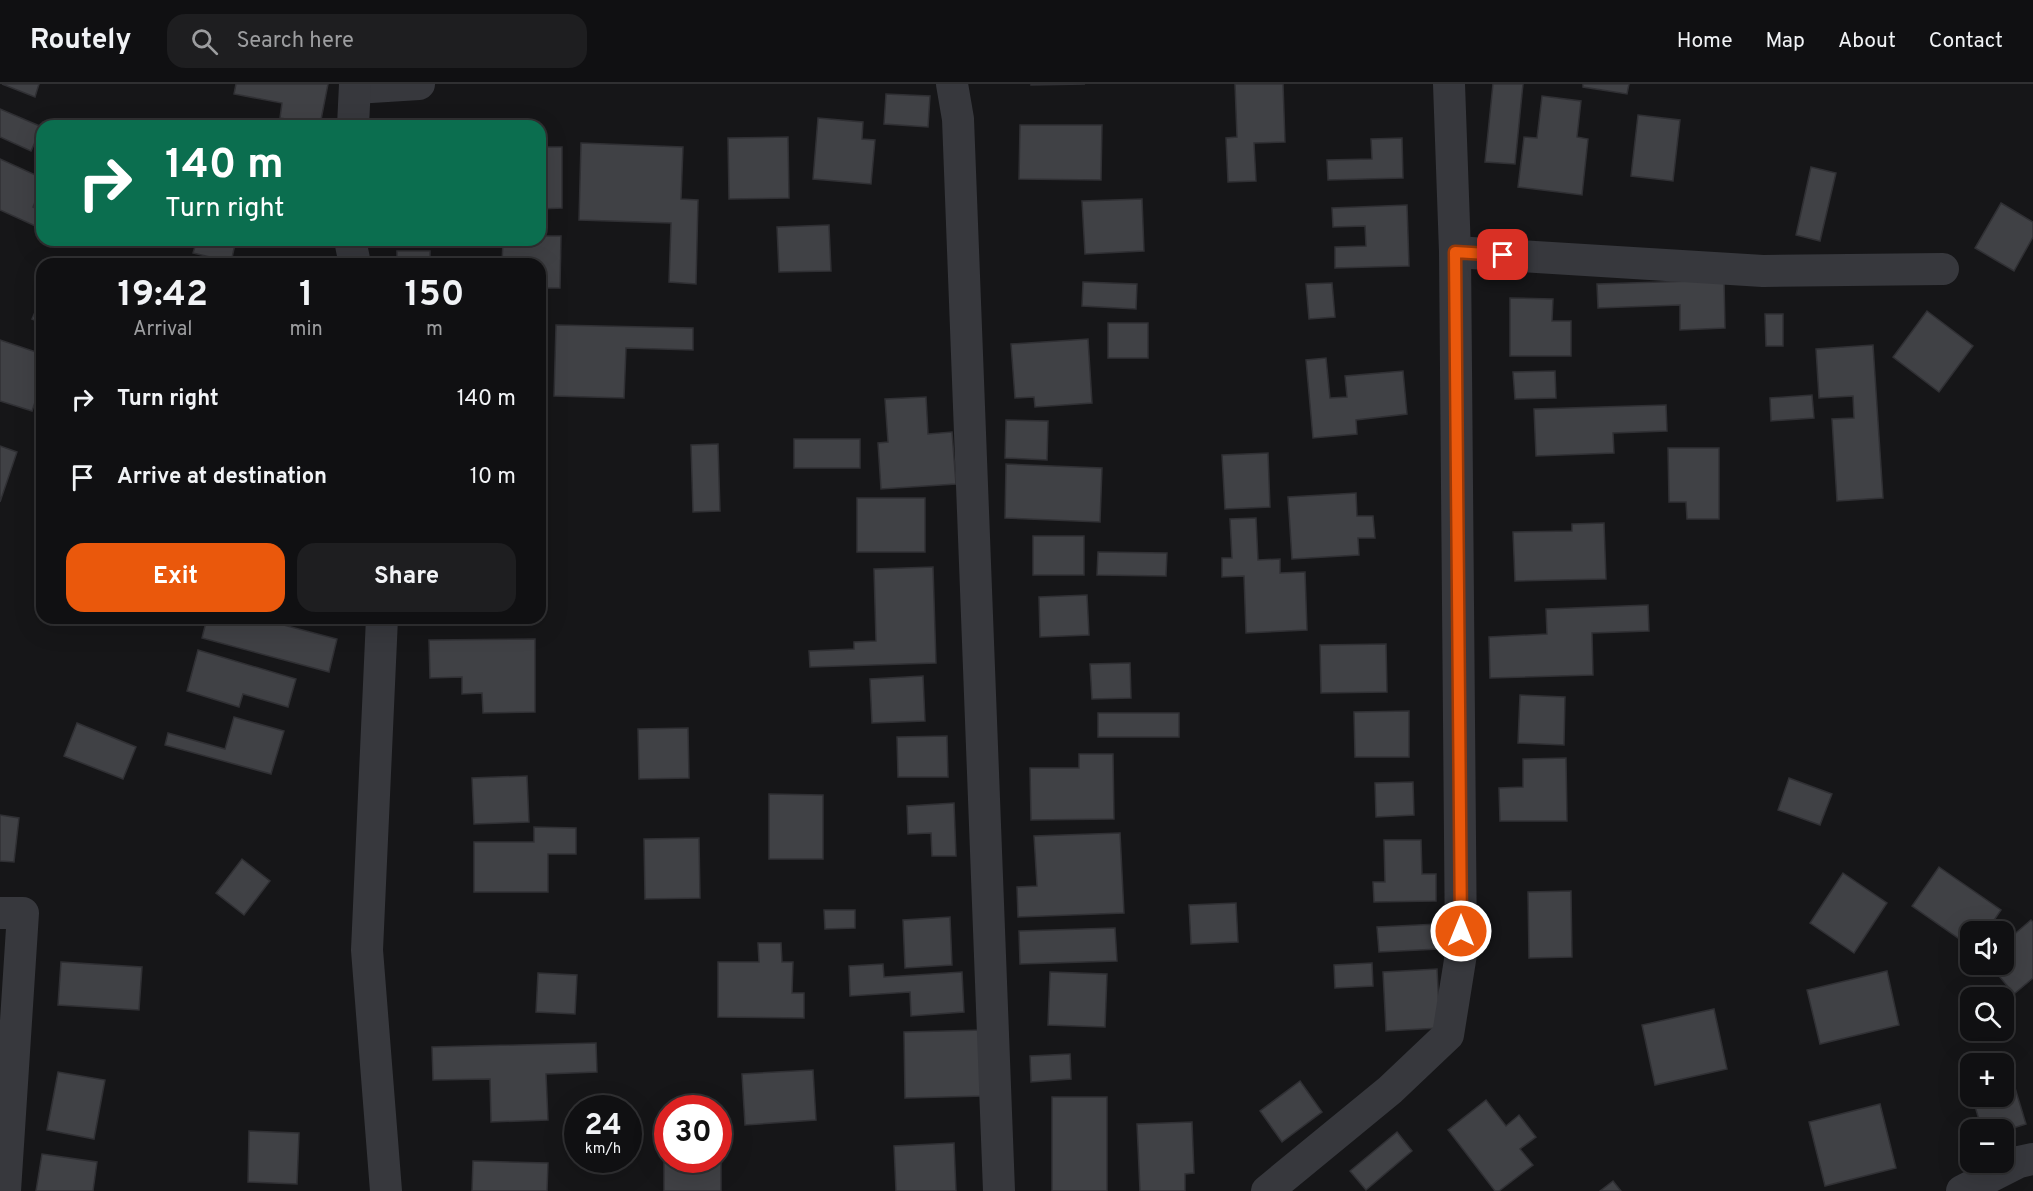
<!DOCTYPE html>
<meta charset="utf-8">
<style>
:root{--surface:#101012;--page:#1e1e20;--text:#f1f3f6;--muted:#9c9d9f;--line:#303032;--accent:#ea580c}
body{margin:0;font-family:Overpass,sans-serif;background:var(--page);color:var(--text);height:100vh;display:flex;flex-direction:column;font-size:22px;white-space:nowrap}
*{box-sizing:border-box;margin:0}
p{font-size:20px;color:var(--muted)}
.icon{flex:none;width:33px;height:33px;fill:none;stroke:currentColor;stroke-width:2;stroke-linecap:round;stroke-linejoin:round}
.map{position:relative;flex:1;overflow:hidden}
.drawer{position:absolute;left:36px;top:174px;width:510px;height:366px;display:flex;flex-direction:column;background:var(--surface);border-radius:18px;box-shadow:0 6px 24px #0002,0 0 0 2px var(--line)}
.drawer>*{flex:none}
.banner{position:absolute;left:36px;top:36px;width:510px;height:126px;border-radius:18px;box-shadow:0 6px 24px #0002,0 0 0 2px var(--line);background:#0b6e4f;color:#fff;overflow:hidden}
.buttons{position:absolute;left:1960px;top:837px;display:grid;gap:12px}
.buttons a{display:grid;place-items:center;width:54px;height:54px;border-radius:12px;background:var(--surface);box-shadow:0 6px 24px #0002,0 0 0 2px var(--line);font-size:30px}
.speed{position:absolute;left:564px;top:1011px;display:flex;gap:12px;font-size:30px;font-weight:700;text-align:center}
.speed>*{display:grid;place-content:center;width:78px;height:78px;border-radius:50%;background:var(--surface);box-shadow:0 6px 24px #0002,0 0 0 2px var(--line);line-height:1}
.speed small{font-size:15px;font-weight:400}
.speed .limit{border:9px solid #d22;background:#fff;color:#111}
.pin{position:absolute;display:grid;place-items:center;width:51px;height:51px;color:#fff;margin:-26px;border-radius:12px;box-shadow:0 3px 9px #0006}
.me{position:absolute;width:66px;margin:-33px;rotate:0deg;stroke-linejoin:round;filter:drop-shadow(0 0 4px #0008)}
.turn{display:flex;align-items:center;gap:21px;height:126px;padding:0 30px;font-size:27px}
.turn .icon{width:78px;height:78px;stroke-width:2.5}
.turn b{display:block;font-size:42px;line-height:51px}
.eta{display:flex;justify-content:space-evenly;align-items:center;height:102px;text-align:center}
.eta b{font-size:36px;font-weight:700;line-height:42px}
.action{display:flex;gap:12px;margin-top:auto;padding:12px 30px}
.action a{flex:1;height:69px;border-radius:18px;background:var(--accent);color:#fff;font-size:24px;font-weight:700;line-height:69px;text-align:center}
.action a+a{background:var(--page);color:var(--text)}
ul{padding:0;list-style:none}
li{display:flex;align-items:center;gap:18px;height:78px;padding:0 30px}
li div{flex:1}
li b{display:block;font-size:22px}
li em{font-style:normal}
header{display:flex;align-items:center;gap:36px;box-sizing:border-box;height:84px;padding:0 30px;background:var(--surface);border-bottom:2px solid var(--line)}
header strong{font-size:28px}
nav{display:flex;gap:33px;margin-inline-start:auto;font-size:21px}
.search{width:420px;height:54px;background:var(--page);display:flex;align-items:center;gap:15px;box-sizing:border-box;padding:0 21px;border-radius:18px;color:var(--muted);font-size:22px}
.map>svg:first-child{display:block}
.building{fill:#404145;stroke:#303034;stroke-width:1.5}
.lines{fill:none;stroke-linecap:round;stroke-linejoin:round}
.minor{stroke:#37383d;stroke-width:32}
.route-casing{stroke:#983908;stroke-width:15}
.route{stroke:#ea580c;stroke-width:10}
</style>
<header>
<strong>Routely</strong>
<div class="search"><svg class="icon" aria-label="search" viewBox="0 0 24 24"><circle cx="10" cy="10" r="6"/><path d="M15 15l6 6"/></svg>Search here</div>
<nav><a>Home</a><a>Map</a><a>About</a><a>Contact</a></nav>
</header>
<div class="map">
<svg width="2033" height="1107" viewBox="0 0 2033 1107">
<rect width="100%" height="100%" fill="#161618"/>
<g class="building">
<polygon points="2,0 39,0 35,13"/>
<polygon points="236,0 328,0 320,41 280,34 282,19 234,10"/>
<polygon points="1031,0 1085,0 1031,1"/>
<polygon points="1235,0 1283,0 1285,58 1254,59 1256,97 1228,98 1226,54 1237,53"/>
<polygon points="1493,0 1523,0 1515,80 1485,78"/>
<polygon points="1583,0 1629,0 1627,10 1583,3"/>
<polygon points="886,10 930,12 928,43 884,40"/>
<polygon points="1542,12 1581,17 1577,53 1588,55 1582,111 1518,103 1524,53 1537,54"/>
<polygon points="0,25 42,43 31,67 0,53"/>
<polygon points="1638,31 1680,36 1673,97 1631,92"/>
<polygon points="818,34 863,38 862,55 875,56 871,100 813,95"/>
<polygon points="1020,41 1102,41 1101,96 1019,95"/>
<polygon points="788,53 789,114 729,115 728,54"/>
<polygon points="1402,54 1403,94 1328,96 1327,76 1372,75 1371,55"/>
<polygon points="581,59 683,63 681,115 698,116 696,200 669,198 671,139 579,136"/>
<polygon points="540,63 562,63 562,124 540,125"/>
<polygon points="0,75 42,94 42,102 33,123 42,127 42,145 0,126"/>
<polygon points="1811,83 1836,89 1820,157 1796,151"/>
<polygon points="1142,115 1144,167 1085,170 1082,117"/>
<polygon points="2001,119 2033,138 2033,153 2014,187 1975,164"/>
<polygon points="1407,121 1409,182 1335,184 1335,163 1366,162 1365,142 1333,143 1332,124"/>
<polygon points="829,141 831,187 779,188 777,143"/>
<polygon points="540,152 561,152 560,204 541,204 540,215 540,180 502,180 503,156 540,156"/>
<polygon points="197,156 236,156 231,178 193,169"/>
<rect x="397" y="167" width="33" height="13"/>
<polygon points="1724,196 1725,244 1680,246 1680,221 1598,224 1597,200"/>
<polygon points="1083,198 1137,200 1136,225 1082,222"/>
<polygon points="1332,199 1335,233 1309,235 1306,200"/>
<polygon points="42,212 42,239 32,235"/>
<polygon points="1510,214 1553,215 1552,237 1571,237 1571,272 1510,272"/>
<polygon points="1927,227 1973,262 1939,308 1893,273"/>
<polygon points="1765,230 1783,230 1783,262 1766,262"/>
<rect x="1108" y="239" width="40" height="35"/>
<polygon points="556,241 693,244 693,266 626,264 624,314 554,312"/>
<polygon points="1088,255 1092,319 1035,323 1034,313 1015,314 1011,260"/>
<polygon points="0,256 42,270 42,298 32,327 0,317"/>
<polygon points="1873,261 1883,414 1837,417 1832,335 1854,334 1853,312 1819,314 1816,265"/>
<polygon points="1326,274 1330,314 1347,313 1345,292 1403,287 1407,330 1356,336 1357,350 1313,354 1306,276"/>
<polygon points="1555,287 1556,314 1515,315 1513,288"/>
<polygon points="1812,311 1814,334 1771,337 1770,314"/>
<polygon points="926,313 928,350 952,348 956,400 881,405 878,359 888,358 885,315"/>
<polygon points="1666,321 1667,347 1613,349 1614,369 1536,372 1534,325"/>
<polygon points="1006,336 1048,337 1047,376 1005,374"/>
<rect x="794" y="355" width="66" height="29"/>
<polygon points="718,360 720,427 693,428 691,361"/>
<polygon points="0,362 17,368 0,418"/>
<polygon points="1668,364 1719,364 1719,435 1687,435 1686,418 1669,418"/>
<polygon points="1268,369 1270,423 1225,425 1222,371"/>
<polygon points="1006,380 1102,384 1100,438 1005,434"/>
<polygon points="1356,409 1357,432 1373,432 1375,454 1358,454 1359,471 1292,475 1288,413"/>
<rect x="857" y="414" width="68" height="54"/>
<polygon points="1256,434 1258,476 1280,475 1280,489 1305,488 1307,546 1246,549 1244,492 1222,493 1222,474 1232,474 1230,435"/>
<polygon points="1604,439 1606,495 1515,497 1513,448 1572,447 1572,440"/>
<rect x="1033" y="452" width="51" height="39"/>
<polygon points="1098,468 1167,469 1166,492 1097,491"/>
<polygon points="933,483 936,579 810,583 809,567 854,565 854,558 876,557 874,485"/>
<polygon points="1087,511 1089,551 1040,553 1039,513"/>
<polygon points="1648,521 1649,547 1592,549 1593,591 1490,594 1489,553 1547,550 1546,525"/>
<polygon points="207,534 257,534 337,555 329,588 202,554"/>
<polygon points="535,555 535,628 483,629 482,609 462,610 462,593 430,594 429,556"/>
<polygon points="1386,560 1387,608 1321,609 1320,561"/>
<polygon points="198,566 296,595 288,623 243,610 239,623 187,607"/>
<polygon points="1130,579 1131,614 1092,615 1090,580"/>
<polygon points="923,592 925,637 872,639 870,595"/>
<polygon points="1520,611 1565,613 1564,661 1518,659"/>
<polygon points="1409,627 1409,673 1355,673 1354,628"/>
<rect x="1098" y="629" width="81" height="24"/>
<polygon points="234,633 284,647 271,690 165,661 168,649 225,665"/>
<polygon points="77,639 136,663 123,695 64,672"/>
<polygon points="688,644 689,694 639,695 638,645"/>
<polygon points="947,652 948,693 898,693 897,653"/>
<polygon points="1079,670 1113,670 1114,735 1031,736 1030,684 1079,684"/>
<polygon points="1566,674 1567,737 1500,737 1499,704 1523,703 1523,675"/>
<polygon points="527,692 529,738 474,740 472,694"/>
<polygon points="1789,694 1832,710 1820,741 1778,726"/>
<polygon points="1413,698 1414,731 1376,733 1375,699"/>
<polygon points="769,710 823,711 823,775 769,775"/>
<polygon points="954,719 956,772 932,772 931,749 908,750 907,722"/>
<polygon points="0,731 19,734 14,778 0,777"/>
<polygon points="534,743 576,744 576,770 548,770 548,808 474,808 474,758 534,758"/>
<polygon points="1120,749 1124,829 1018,833 1017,803 1037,802 1034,752"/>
<polygon points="699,754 700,814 645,815 644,755"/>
<polygon points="1384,756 1421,756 1422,790 1436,790 1436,817 1374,818 1373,798 1385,798"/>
<polygon points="242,775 270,797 244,831 216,809"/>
<polygon points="1939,783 2001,826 1986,848 1971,848 1971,863 1912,822"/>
<polygon points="1843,789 1887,819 1854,869 1810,839"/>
<polygon points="1571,807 1572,873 1529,874 1528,808"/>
<polygon points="1236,819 1238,858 1191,860 1189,821"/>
<polygon points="824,826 855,826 855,844 825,845"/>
<polygon points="950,833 952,881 905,884 903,836"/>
<polygon points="2031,836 2033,838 2033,894 2014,910 1989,880 2004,880 2004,859"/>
<polygon points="1438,840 1439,865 1379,868 1377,843"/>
<polygon points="1115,844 1117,877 1020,880 1019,847"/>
<polygon points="758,859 781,859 782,878 793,878 792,909 804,909 804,934 718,933 718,878 759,878"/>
<polygon points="61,878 142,883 139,926 58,921"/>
<polygon points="1372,879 1373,902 1335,904 1334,881"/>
<polygon points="883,880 884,893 962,888 964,928 911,932 910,908 850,912 849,882"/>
<polygon points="1437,885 1440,944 1386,947 1383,888"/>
<polygon points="1887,887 1899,941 1820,960 1807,906"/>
<polygon points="1050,888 1107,890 1105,943 1048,941"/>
<polygon points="538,889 577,891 575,930 536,928"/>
<polygon points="1714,925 1727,985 1655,1001 1642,941"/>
<polygon points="984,946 985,1012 905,1014 904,948"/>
<polygon points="596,959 597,988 546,990 548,1036 491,1038 490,995 433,996 432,963"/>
<polygon points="1070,970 1071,995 1031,998 1030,972"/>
<polygon points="2005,971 2026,1040 2004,1047 2004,1046 1982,1046 1972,1012 2004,1012 2004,980 1976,980"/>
<polygon points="1971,981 1971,1010 1963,984"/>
<polygon points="813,986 816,1036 745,1041 742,990"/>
<polygon points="58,988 105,996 94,1055 47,1046"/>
<polygon points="1300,997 1322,1028 1282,1058 1260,1027"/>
<rect x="1052" y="1013" width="55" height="94"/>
<polygon points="1486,1016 1506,1042 1519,1031 1536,1053 1520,1065 1533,1081 1499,1107 1495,1107 1448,1046"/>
<polygon points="1880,1020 1896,1084 1825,1102 1809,1038"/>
<polygon points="1192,1038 1194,1089 1185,1090 1185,1107 1140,1107 1137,1040"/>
<polygon points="249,1047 299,1049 297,1100 248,1098"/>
<polygon points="1397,1048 1412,1067 1366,1106 1350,1087"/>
<polygon points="954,1059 956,1107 896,1107 894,1062"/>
<polygon points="42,1070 97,1078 93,1107 36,1107"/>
<polygon points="473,1077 548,1079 547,1107 472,1107"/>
<polygon points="721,1078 721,1107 664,1107 664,1079"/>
<polygon points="1613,1097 1621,1107 1600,1107"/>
</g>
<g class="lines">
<g class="minor">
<polyline points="952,0 958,35 999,1107"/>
<polyline points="355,4 419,0"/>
<polyline points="353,42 355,0"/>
<polyline points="350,156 355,180"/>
<polyline points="1455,168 1763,187 1943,185"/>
<polyline points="382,534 367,866 386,1107"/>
<polyline points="0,829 23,829 5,1107"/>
<polyline points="1267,1107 1390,1006 1448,951 1461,870 1455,168 1449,0"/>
<polyline points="1962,1107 2019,1078 2033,1075"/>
</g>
</g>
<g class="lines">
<defs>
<polyline id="route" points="1461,847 1455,168 1503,171"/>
</defs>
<use href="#route" class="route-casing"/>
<use href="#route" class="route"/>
</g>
</svg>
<div class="buttons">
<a><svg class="icon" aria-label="sound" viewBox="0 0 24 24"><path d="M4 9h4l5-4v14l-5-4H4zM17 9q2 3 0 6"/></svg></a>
<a><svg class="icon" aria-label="search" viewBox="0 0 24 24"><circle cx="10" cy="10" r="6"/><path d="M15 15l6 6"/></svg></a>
<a>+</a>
<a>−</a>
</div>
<div class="speed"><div>24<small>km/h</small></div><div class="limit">30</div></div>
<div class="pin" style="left:1503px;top:171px;background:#d93025"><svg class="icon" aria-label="arrive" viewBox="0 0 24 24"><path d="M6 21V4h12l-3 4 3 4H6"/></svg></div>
<svg class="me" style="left:1461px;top:847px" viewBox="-20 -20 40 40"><circle r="17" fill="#ea580c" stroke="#fff" stroke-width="3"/><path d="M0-11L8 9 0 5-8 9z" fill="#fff"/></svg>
<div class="banner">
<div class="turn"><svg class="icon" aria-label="right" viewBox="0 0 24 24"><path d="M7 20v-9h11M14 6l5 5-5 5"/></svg><div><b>140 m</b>Turn right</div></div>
</div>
<section class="drawer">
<div class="eta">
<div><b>19:42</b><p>Arrival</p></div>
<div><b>1</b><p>min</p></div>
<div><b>150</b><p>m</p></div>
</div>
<ul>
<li><svg class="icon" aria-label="right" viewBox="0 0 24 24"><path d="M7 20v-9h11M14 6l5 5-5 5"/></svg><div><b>Turn right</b></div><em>140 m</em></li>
<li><svg class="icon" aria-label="arrive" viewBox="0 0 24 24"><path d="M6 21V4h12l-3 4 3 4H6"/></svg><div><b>Arrive at destination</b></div><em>10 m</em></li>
</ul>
<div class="action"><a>Exit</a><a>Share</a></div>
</section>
</div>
